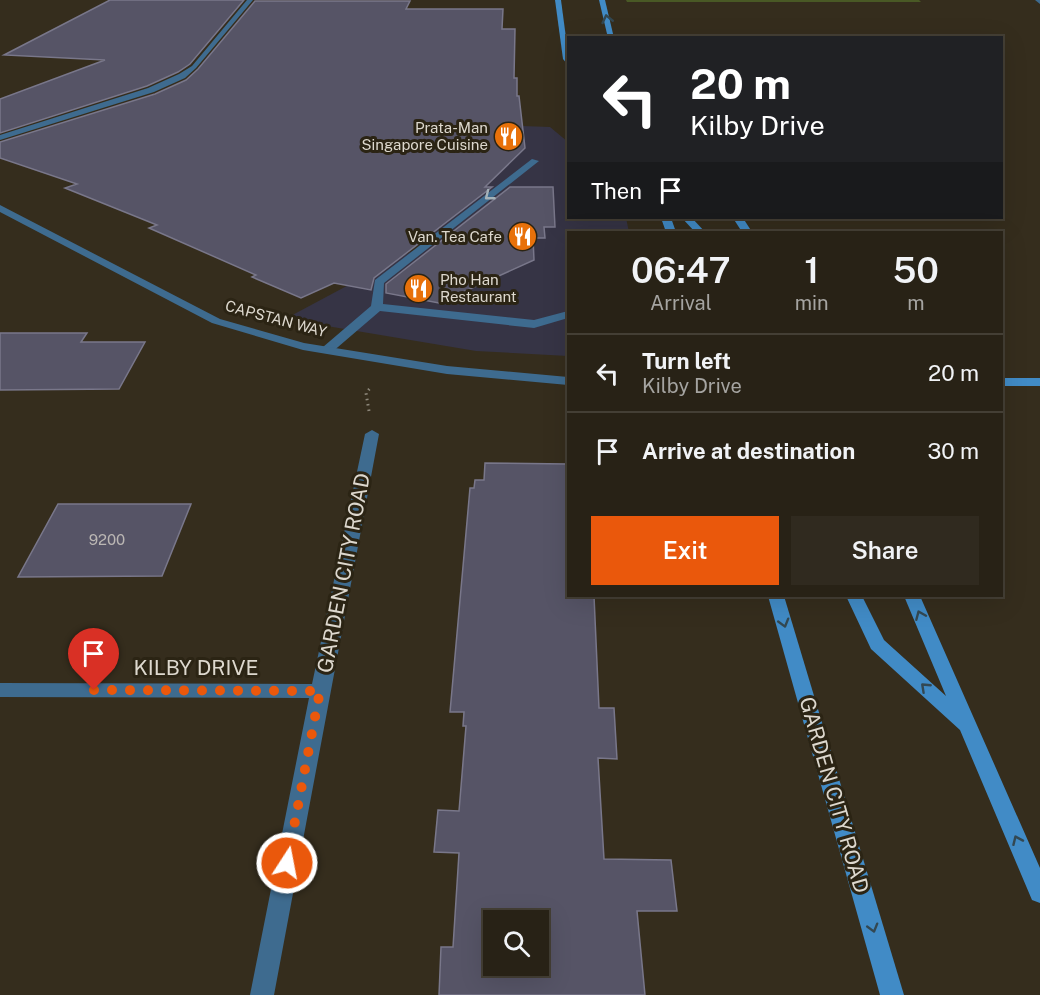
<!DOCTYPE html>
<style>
:root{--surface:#282216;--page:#302a1f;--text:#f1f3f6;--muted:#a5a4a1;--line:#443f35;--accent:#ea580c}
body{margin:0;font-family:"Public Sans",sans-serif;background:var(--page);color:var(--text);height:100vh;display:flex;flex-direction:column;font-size:22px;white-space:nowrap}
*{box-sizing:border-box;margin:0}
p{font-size:20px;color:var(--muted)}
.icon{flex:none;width:33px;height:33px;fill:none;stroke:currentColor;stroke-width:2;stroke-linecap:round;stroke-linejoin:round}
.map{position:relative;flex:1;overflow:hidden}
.sheet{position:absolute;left:567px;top:231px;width:436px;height:366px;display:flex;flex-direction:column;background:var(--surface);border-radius:0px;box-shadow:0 6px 24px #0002,0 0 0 2px var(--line)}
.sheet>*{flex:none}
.guide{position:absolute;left:567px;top:36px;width:436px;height:183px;border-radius:0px;box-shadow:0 6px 24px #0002,0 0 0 2px var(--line);background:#202124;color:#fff;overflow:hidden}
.controls{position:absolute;left:483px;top:910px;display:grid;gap:12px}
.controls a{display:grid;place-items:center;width:66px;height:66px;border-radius:0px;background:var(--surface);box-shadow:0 6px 24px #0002,0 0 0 2px var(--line);font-size:30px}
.pin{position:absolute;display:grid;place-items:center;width:51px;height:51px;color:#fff;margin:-62px -26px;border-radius:50% 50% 50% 0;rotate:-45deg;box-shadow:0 0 6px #0007}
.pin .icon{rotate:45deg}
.me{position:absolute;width:66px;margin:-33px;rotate:11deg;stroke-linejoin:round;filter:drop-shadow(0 0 4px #0008)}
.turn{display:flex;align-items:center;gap:21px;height:126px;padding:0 24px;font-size:27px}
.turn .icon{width:78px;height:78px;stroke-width:2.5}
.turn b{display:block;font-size:42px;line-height:51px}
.then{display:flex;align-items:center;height:57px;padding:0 24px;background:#0003;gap:12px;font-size:22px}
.eta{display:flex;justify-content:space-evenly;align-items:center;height:102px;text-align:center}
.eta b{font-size:36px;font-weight:600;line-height:42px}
.primary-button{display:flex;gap:12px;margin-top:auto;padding:12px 24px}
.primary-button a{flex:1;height:69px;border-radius:0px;background:var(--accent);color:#fff;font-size:24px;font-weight:600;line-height:69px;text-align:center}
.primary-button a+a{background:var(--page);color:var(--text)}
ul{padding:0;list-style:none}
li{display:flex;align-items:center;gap:18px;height:78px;padding:0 24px;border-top:2px solid var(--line)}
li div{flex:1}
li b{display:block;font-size:22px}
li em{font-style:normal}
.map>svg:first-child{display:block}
.commercial{fill:#363445}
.green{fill:#495925}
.building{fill:#565466;stroke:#79778a;stroke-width:1.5;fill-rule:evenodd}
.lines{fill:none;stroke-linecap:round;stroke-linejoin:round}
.path{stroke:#8d877a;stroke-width:3;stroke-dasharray:1.5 4;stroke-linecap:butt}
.lane{fill:#3e6b8f;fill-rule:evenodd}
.street{fill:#3e6b8f;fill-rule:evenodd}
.secondary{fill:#418bc6;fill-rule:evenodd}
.oneway{stroke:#334852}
.oneway2{stroke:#a5b2b8}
.route{stroke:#ea580c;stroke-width:10;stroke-dasharray:0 18}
.labels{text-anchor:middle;stroke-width:6;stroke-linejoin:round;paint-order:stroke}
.far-poi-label{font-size:15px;fill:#ddd8ce;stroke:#2b2414;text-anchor:end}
.far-street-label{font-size:15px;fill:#ddd8ce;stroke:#2b2414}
.number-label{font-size:15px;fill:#bbb7b4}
.near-street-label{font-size:21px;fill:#ddd8ce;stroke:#2b2414}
</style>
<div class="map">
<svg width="1040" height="995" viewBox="0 0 1040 995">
<rect width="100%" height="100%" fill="#352d1d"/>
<polygon class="commercial" points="492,125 550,127 568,142 568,218 626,218 629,232 568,232 568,356 476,351 285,319 414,250 492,181"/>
<polygon class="green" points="626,0 919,0 921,2 627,2"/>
<g class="building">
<polygon points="110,0 244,0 190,64 178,72 147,86 0,133 0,99 105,60 4,55"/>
<polygon points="255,1 410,1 406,9 503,9 502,29 515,29 514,78 517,78 517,96 519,96 525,148 485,187 492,187 374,278 371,290 334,283 301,298 252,277 256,275 149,228 157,225 65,188 77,184 0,158 0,142 155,94 186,80 198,69"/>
<polygon points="510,187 553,187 555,227 544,227 545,238 533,238 534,260 439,303 386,293 386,284"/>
<polygon points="0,333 87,333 81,342 145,342 119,389 0,390"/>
<path d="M485,463l83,1v132h26l5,112h15l3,51 -19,-1 6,101 67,1 6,51h-40l8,84h-206l2,-48h12l6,-94 -25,-1 4,-42 21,1 7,-85h-3l1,-14h-14l20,-224h4l1,-8h9zM494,921h44v45h-44z"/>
<polygon points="58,504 191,504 162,576 18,577"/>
</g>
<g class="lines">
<polyline class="path" points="369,411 366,393 371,387"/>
<g class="lane">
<polygon points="1035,0 1040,0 1040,4"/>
<polygon points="532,159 539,161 384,283 383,304 534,320 568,311 568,318 534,328 380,311 331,353 323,353 323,347 371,306 375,280"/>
</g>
<g class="street">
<polygon points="247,0 253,0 196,68 185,78 154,92 0,140 0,135 148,88 179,74 192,66"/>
<polygon points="0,205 220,319 304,343 447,366 568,377 568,385 447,374 303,350 212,323 0,212"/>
<polygon points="372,430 379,434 274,995 250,995 309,698 0,697 0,683 312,684 365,434"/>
</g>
<g class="secondary">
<polygon points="555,0 561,0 568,53 568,65 563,59"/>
<polygon points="599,0 605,0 614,38 608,38"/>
<polygon points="661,218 671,218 676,232 666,232"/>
<polygon points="682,218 692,218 705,232 695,232"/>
<polygon points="733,218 743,218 752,232 742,232"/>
<rect x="1002" y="378" width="38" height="8"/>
<polygon points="768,596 784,596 904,995 880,995"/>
<polygon points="846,596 862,596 884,640 946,696 904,596 920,596 1040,868 1040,903 1032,900 960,730 871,649"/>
</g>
</g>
<defs><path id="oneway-chevron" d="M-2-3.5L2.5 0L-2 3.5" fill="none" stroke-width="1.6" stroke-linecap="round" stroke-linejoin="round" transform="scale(1.5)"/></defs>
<g class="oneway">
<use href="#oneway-chevron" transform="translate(607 19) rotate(-103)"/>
<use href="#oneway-chevron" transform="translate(920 615) rotate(-113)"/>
<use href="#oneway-chevron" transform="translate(784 623) rotate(74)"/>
<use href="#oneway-chevron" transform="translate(925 687) rotate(-137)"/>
<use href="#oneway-chevron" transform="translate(1017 840) rotate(-114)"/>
<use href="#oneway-chevron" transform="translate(873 928) rotate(74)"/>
</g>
<use class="oneway2" href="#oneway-chevron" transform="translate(489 196) rotate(142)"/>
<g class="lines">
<polyline class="route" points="94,690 320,691 287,863"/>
</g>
<defs>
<symbol id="restaurant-disc" viewBox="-11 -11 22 22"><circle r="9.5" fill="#e8710a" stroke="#2b2414"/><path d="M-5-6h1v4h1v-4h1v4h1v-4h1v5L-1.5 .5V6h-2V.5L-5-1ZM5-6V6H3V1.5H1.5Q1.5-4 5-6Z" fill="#fff"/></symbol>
</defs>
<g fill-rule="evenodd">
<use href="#restaurant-disc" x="492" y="120" width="33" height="33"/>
<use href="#restaurant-disc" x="506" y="220" width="33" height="33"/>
<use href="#restaurant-disc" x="402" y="272" width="33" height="33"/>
</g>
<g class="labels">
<g class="far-poi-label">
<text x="488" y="133">Prata-Man<tspan x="488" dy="17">Singapore Cuisine</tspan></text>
<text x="502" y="242">Van. Tea Cafe</text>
<text x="440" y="285" text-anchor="start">Pho Han<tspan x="440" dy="17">Restaurant</tspan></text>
</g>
<g class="far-street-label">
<text transform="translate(276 319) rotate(15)" y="5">CAPSTAN WAY</text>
</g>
<g class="number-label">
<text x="107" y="545">9200</text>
</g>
<g class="near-street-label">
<text transform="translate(344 573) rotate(-79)" y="7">GARDEN CITY ROAD</text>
<text x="196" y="675">KILBY DRIVE</text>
<text transform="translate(834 795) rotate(74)" y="7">GARDEN CITY ROAD</text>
</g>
</g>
</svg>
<div class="controls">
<a><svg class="icon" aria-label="search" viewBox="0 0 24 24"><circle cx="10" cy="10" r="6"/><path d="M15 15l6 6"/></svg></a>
</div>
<div class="pin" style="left:94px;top:690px;background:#d93025"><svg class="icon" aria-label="arrive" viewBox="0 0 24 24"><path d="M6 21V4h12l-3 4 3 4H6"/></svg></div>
<svg class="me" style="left:287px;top:863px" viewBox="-20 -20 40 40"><circle r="17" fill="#ea580c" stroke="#fff" stroke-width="3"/><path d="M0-11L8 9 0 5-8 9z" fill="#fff"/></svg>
<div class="guide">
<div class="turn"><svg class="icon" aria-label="left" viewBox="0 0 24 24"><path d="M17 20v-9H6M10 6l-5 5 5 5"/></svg><div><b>20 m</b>Kilby Drive</div></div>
<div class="then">Then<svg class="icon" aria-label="arrive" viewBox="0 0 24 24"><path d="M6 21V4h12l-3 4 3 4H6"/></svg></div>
</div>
<section class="sheet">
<div class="eta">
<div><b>06:47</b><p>Arrival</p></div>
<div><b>1</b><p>min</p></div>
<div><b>50</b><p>m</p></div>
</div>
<ul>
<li><svg class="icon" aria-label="left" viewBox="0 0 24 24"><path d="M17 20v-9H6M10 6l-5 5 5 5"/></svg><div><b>Turn left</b><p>Kilby Drive</p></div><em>20 m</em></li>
<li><svg class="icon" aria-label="arrive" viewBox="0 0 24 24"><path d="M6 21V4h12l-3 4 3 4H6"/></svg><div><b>Arrive at destination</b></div><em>30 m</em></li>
</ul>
<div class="primary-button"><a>Exit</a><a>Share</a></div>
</section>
</div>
